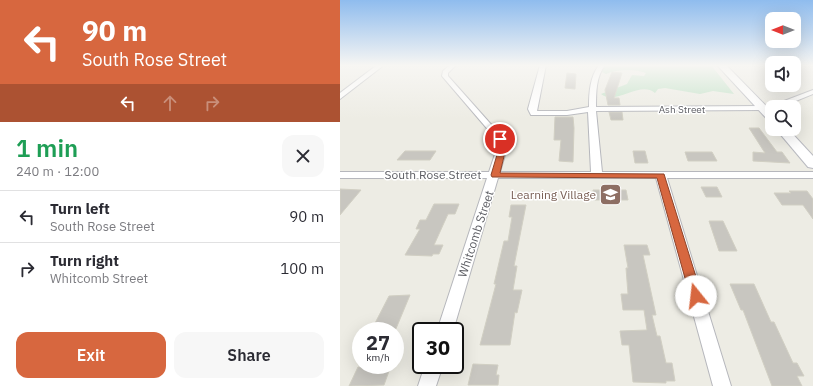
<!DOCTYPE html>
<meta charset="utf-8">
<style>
:root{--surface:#fff;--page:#f7f7f7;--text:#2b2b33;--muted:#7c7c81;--line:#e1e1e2;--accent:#d7673f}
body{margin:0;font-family:"IBM Plex Sans",sans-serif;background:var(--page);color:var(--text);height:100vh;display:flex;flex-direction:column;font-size:15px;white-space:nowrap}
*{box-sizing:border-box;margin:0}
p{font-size:13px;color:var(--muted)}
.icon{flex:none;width:22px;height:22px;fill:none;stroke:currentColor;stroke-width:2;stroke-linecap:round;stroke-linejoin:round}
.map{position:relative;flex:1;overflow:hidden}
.drawer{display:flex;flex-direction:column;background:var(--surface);width:340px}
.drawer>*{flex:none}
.hud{background:#d7673f;color:#fff;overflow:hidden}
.needle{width:26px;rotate:270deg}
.controls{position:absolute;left:425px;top:12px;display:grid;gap:8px}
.controls a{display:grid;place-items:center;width:36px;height:36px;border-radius:8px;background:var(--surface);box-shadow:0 4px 16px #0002;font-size:20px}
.speed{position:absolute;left:12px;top:322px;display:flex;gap:8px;font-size:20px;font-weight:700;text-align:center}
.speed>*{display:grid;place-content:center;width:52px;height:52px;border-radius:50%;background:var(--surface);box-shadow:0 4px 16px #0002;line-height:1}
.speed small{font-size:10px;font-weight:400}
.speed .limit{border:2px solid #111;border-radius:6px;background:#fff;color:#111}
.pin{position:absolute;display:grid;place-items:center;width:34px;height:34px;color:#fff;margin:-17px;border:2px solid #fff;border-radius:50%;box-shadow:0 1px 4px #0007}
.me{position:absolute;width:44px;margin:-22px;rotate:344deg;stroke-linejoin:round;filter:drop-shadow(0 0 3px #0008)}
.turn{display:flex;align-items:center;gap:14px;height:84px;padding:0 16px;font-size:18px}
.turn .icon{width:52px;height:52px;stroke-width:2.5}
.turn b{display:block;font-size:28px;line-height:34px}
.lanes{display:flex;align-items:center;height:38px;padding:0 16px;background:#0003;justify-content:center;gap:20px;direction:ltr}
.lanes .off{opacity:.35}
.round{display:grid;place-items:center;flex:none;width:42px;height:42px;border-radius:12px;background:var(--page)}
.head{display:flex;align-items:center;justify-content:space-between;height:68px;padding:0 16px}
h1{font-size:24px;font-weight:600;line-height:30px;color:#1e9e55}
.cta{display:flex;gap:8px;margin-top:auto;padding:8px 16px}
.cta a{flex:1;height:46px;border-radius:12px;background:var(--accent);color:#fff;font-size:16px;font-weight:600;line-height:46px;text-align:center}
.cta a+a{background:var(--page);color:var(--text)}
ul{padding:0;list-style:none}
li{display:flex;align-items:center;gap:12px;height:52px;padding:0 16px;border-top:1px solid var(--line)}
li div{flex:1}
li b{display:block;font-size:15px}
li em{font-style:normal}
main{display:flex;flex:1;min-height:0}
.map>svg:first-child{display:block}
.green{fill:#c2e2c8}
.building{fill:#c8c6c0;stroke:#d1cfc3}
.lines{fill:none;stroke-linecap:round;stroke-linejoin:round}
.street-casing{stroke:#b6b7bc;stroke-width:2}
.secondary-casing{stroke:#b9bac0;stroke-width:2}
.street{fill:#fff;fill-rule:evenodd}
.secondary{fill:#fff;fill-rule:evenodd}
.route{fill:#d7673f;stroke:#8c4329}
.labels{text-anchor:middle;stroke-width:3;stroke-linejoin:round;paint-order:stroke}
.far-street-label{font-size:10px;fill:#5c5d63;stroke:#fff}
.street-label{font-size:12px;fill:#5c5d63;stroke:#fff}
.education-label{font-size:12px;fill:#785e54;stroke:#fff;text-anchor:end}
</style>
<main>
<section class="drawer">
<div class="hud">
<div class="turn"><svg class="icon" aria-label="left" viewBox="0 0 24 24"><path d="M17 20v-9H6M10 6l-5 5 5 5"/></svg><div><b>90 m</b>South Rose Street</div></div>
<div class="lanes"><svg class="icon" aria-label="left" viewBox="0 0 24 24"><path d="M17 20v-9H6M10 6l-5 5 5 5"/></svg><svg class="icon off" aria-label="ahead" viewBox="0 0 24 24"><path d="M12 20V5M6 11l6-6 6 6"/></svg><svg class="icon off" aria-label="right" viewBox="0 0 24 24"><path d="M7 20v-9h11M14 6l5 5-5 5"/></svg></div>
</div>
<div class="head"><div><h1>1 min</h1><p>240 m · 12:00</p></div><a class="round"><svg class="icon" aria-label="close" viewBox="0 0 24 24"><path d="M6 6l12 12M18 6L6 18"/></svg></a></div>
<ul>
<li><svg class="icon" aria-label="left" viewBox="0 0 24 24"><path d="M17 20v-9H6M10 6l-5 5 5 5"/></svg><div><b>Turn left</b><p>South Rose Street</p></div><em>90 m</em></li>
<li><svg class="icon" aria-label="right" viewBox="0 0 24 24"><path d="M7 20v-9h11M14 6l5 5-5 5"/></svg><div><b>Turn right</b><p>Whitcomb Street</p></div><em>100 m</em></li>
</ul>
<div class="cta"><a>Exit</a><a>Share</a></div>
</section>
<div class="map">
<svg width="473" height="386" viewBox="0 0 473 386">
<rect width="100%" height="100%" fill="#edece4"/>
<path class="green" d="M264,65h107l23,29 -21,-3 -13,3 -35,-6 -7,1 -3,4c-15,-13 -39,13 -54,1l26,-10 5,-9 12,1 2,-3c-11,-4 -29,-4 -40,1l-6,-3z"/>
<g class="building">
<polygon points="272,72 282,73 274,98 279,98 280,105 268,105 265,90"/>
<polygon points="227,73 236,74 235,89 225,88"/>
<polygon points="269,112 282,112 283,120 271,120"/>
<polygon points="215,117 233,117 234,128 233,162 219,161 221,140 214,140"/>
<polygon points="409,128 419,128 437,152 442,152 450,163 413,161 413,152 425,153"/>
<polygon points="65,151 96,151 90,160 57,160"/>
<polygon points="293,151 305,151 308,163 295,163"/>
<polygon points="345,152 372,152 377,161 348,161"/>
<polygon points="361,187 377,187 382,197 366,197"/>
<polygon points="0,189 21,190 0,215"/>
<polygon points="253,190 286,190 288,200 253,200"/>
<polygon points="449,191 467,191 473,199 473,219 463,205 442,205 434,193 451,193"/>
<polygon points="94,204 119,204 115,214 108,214 94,245 103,245 99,254 93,254 92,256 65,255 80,229 76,229 80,220 86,220"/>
<polygon points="171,205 186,205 174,266 177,266 173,290 182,290 177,313 175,312 170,345 140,345 156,284 154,284 164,241 168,241 172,217 169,217"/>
<polygon points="369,221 383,221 397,251 379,251"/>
<polygon points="284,245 307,245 310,255 303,255 316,315 312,315 317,336 320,336 326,363 332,363 335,381 326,381 326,383 293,382 289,345 282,345 280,331 307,330 304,310 283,310 281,294 288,294 286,268 288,268"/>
<polygon points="390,284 414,284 431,322 434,322 453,363 457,363 464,376 457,376 462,386 432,386 403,310 401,310"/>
<polygon points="70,295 55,331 31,331 49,296"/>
<polygon points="133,364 158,365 156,375 159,375 158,385 128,385"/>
<polygon points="18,367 45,367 43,371 49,371 44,385 9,386"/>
</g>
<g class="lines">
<defs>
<g id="street">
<polygon points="37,65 44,65 0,99 0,93"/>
<path d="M110,65h6l-8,8v3l56,63 3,9 -7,24h91l-3,-60 -21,3h-36l-3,-6 12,-44h6l-9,46h30l22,-4c0,-15 1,-30 10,-42h6c-9,12 -9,27 -9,42l175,-1 42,-16v4l-32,13h-9v3l-176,1 6,61h211v6h-146l64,208h-18l-57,-208h-158l-45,153h-16l50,-153h-147v-6h149l8,-24 -1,-9 -54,-63 1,-5z"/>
<polygon points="85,365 103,365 96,386 78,386"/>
</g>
<g id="secondary">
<polygon points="377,65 386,65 432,112 432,121 428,120"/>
<polygon points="436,129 448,129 473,156 473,168 468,167"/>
</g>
</defs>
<use href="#street" class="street-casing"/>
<use href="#secondary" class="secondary-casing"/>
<use href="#street" class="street"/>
<use href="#secondary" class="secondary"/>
</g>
<linearGradient id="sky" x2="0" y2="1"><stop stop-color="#8fbcee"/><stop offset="0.55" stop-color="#f7f6f3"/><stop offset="1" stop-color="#f7f6f3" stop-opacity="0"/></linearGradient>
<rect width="473" height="119" fill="url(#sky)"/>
<polygon class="route" points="160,137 163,139 166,148 160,173 324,174 362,296 360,299 356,301 352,299 350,296 317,178 152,177 151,175 159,148 156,139"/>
<defs>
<symbol id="school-square" viewBox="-11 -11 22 22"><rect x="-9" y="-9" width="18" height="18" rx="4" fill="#8d6e63" stroke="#fff"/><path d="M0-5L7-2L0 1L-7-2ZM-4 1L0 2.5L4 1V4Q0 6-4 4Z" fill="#fff"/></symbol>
</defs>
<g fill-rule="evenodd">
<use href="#school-square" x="258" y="182" width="25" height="25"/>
</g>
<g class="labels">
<g class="far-street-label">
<text x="342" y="113">Ash Street</text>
</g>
<g class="street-label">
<text x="93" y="179">South Rose Street</text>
<text transform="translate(136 234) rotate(-72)" y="4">Whitcomb Street</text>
</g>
<g class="education-label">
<text x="256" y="199">Learning Village</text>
</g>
</g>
</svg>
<div class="controls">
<a><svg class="needle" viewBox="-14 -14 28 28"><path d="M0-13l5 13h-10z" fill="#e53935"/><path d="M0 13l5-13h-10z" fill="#7c7c81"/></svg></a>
<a><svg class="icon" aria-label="sound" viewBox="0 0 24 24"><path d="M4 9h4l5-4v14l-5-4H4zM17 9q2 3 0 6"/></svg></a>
<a><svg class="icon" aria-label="search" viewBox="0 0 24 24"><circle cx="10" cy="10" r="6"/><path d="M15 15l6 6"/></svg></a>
</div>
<div class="speed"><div>27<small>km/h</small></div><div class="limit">30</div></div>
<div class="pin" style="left:160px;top:139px;background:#d93025"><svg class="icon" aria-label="arrive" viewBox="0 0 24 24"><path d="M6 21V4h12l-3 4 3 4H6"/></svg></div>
<svg class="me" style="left:356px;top:296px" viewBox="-20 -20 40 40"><circle r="19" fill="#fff"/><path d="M0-13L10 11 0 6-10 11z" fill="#d7673f"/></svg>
</div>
</main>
